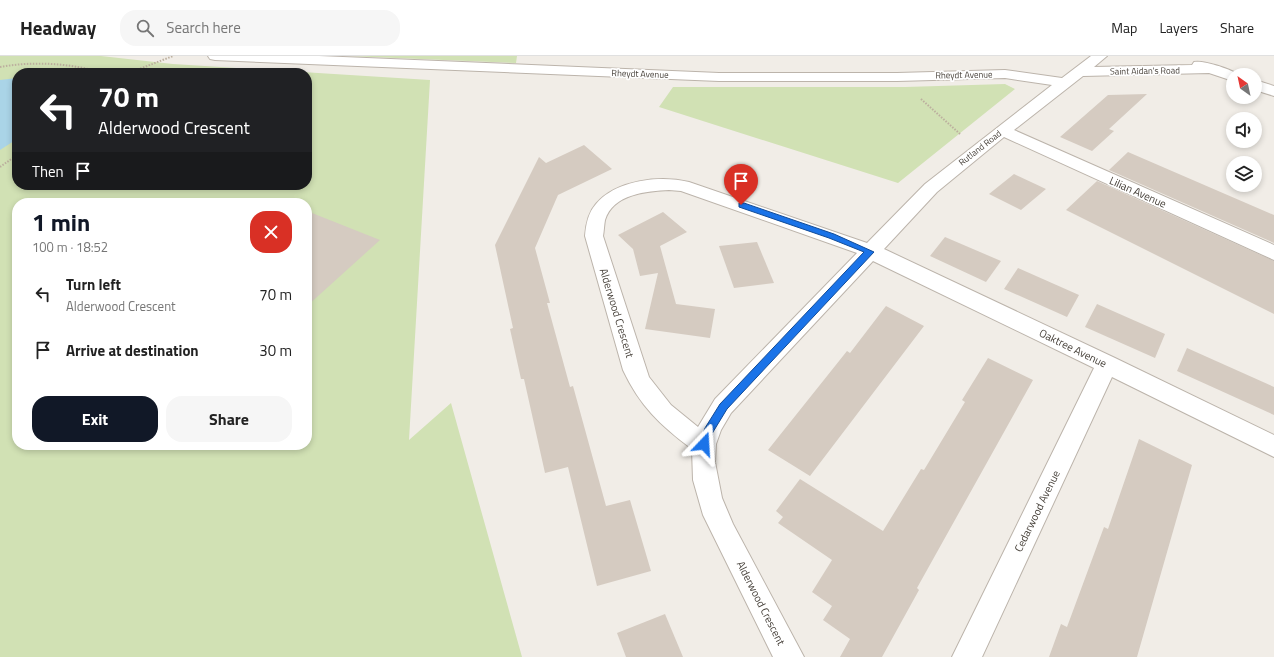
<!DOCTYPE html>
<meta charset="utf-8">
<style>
:root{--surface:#fff;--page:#f6f6f6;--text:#222;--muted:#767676;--line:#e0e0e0;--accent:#111827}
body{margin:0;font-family:"Titillium Web",sans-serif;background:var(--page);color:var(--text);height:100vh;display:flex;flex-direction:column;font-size:15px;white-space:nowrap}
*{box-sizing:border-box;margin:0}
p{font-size:13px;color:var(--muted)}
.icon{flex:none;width:22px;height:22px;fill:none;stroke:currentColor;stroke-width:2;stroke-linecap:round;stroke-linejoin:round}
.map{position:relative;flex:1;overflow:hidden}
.details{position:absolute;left:12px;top:142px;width:300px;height:252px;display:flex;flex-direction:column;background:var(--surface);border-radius:16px;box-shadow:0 2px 6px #0003}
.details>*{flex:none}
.hud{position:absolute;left:12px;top:12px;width:300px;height:122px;border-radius:16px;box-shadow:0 2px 6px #0003;background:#202124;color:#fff;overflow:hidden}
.needle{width:26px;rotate:327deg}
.tools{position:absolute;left:1226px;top:12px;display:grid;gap:8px}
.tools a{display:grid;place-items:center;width:36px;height:36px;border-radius:50%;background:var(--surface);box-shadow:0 2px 6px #0003;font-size:20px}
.pin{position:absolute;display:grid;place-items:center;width:34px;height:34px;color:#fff;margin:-41px -17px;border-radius:50% 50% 50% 0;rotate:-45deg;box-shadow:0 0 4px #0007}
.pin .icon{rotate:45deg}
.me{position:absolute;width:44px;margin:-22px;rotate:20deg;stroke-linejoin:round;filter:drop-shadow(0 0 3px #0008)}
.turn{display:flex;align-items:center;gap:14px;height:84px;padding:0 20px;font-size:18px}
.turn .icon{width:52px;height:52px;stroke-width:2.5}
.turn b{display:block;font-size:28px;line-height:34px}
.then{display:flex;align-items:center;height:38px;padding:0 20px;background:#0003;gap:8px;font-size:15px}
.round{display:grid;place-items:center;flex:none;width:42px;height:42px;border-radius:16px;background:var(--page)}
.summary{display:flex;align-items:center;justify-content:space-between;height:68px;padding:0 20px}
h1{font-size:24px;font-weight:700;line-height:30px;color:var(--accent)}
.cta{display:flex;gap:8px;margin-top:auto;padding:8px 20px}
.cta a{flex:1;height:46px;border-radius:16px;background:var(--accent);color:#fff;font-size:16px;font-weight:700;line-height:46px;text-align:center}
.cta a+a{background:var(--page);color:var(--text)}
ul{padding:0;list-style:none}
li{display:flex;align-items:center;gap:12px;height:56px;padding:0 20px}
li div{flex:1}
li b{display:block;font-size:15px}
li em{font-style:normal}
header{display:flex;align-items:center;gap:24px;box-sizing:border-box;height:56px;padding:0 20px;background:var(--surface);border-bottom:1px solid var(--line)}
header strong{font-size:19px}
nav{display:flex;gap:22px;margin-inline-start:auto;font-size:14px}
.search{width:280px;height:36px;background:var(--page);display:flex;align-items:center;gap:10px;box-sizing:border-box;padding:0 14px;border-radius:16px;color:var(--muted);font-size:15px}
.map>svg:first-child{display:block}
.green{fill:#d1e1b4;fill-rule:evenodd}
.water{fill:#aad4e7}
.building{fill:#d5cbc1}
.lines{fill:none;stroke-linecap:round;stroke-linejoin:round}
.street-casing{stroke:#bcb4ab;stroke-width:2}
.path{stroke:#bcaf9e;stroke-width:2;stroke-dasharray:1.5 1.5;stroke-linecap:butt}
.street{fill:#fff;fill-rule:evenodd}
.route{fill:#1a73e8;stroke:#114b97}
.labels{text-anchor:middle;stroke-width:3.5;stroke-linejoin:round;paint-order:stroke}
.far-street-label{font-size:9px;fill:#443e37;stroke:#fff}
.street-label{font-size:11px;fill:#443e37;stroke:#fff}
</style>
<header>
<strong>Headway</strong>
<div class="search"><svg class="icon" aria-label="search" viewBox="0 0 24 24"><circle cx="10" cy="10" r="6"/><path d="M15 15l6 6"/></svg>Search here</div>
<nav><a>Map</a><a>Layers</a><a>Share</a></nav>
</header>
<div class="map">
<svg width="1274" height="601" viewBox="0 0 1274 601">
<rect width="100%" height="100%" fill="#f1ede7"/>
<g class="green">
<path d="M0,0h101l72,8 257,16 -21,360 42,-37 71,254h-522zM17,17h290v112h-290zM17,147h290v242h-290z"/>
<polygon points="348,0 517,0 516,7"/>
<polygon points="1005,28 1015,33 898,127 659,51 673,31 905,31"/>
</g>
<polygon class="water" points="17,22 17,83 0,94 0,24"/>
<g class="building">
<polygon points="1147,38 1109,73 1114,75 1092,95 1060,81 1108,39"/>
<polygon points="584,89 612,113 558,139 535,192 550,247 547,247 570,331 573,330 606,450 630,444 651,515 597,530 568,411 545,417 524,323 521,323 510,273 513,272 495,189 539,101 546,107"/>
<polygon points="1128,96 1274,159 1274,187 1109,114"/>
<polygon points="1014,118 1046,133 1021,154 989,138"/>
<polygon points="1097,125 1274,205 1274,258 1066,154"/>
<polygon points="307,155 380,184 307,250"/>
<polygon points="663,156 687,176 660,190 676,248 715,253 710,282 645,273 658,217 640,220 633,193 618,179"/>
<polygon points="945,181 1001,205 986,226 930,200"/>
<polygon points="757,186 774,227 734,232 719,190"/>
<polygon points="1018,212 1079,239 1067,261 1004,233"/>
<polygon points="1097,248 1165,278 1155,302 1085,271"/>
<polygon points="886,250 924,270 810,420 768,394 847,295 850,297"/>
<polygon points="1187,292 1274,331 1274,359 1177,315"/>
<polygon points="988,302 1033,324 917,532 919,534 882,601 840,601 850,583 823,564 832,550 812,536 832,504 778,467 783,461 776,455 800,423 883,475 921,413 924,414 965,346 962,344"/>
<polygon points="1139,383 1192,409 1137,601 1049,601 1061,568 1067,571 1104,471 1108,473"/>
<polygon points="665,558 683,601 626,601 617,577"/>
</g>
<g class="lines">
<defs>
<g id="street">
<path d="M208,0h111l400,17h178l108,-3 57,8 29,-22h16l-13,11 98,-2 2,-3c9,-2 37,7 45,13h-6v6l-24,-8 -126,3 -69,54 260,115v15l-270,-123 -67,55 -53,57 231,109 159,77v22l-162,-80 -130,280h-30l142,-289 -221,-107 -142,152 -10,17 -5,14 -1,18 7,36 11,26 71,133h-31l-70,-142 -10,-35 -1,-31c-32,-24 -52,-43 -69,-79l-38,-134c1,-12 3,-23 11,-32 20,-24 64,-29 93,-22l178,61 58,-59 127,-99 -47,-7 -108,3h-178l-504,-21 -5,-1zM669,134l12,1 176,62 -142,146 -17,28 -27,-22 -22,-28 -46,-141c1,-5 1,-11 2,-16 8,-26 42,-29 64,-30z"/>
<polygon points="1255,24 1274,30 1274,40 1255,34"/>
</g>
</defs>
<use href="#street" class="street-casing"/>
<g class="path">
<path d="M0,11c34,-6 70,-4 103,6"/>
<polyline points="129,17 173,0"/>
<polyline points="921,43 960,78"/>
<polyline points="0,111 17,99"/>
</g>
<use href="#street" class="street"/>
</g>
<polygon class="route" points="739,147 744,147 834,178 874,196 727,353 713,376 708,391 704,392 699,388 705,372 720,348 864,196 829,182 739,151"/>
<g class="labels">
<g class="far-street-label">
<text transform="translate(1145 15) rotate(-1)" y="3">Saint Aidan's Road</text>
<text transform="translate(640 18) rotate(2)" y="3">Rheydt Avenue</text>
<text transform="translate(964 19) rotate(-1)" y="3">Rheydt Avenue</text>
<text transform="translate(980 92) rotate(-38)" y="3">Rutland Road</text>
</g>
<g class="street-label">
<text transform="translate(1138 136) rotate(24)" y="4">Lilian Avenue</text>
<text transform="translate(617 257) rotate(73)" y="4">Alderwood Crescent</text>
<text transform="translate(1073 292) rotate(26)" y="4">Oaktree Avenue</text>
<text transform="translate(1037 455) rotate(-64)" y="4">Cedarwood Avenue</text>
<text transform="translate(761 547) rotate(63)" y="4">Alderwood Crescent</text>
</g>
</g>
</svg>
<div class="tools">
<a><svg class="needle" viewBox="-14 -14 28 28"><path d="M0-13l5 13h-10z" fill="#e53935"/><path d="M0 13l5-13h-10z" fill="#767676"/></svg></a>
<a><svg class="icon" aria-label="sound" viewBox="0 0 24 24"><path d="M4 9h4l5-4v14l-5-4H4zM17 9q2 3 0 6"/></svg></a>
<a><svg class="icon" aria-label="layers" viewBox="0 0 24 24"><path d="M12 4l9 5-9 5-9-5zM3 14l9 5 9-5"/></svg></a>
</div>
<div class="pin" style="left:741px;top:149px;background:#d93025"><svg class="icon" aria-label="arrive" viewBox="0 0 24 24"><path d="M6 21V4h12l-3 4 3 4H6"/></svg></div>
<svg class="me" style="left:704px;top:388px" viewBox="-20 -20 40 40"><path d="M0-17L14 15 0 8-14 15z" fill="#1a73e8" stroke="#fff" stroke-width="4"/></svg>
<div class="hud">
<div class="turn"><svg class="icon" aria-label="left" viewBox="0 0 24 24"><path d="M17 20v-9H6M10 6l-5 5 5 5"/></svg><div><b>70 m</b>Alderwood Crescent</div></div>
<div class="then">Then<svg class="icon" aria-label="arrive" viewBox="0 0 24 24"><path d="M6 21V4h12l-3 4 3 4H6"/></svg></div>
</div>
<section class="details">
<div class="summary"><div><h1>1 min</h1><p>100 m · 18:52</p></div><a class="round" style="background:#d93025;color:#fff"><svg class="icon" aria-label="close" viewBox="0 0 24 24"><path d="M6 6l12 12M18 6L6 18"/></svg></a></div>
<ul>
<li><svg class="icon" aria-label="left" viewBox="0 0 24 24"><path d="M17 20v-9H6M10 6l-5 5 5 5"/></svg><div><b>Turn left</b><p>Alderwood Crescent</p></div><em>70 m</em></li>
<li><svg class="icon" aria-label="arrive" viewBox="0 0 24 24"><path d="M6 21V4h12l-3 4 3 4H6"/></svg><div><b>Arrive at destination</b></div><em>30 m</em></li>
</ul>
<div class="cta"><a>Exit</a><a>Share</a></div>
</section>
</div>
